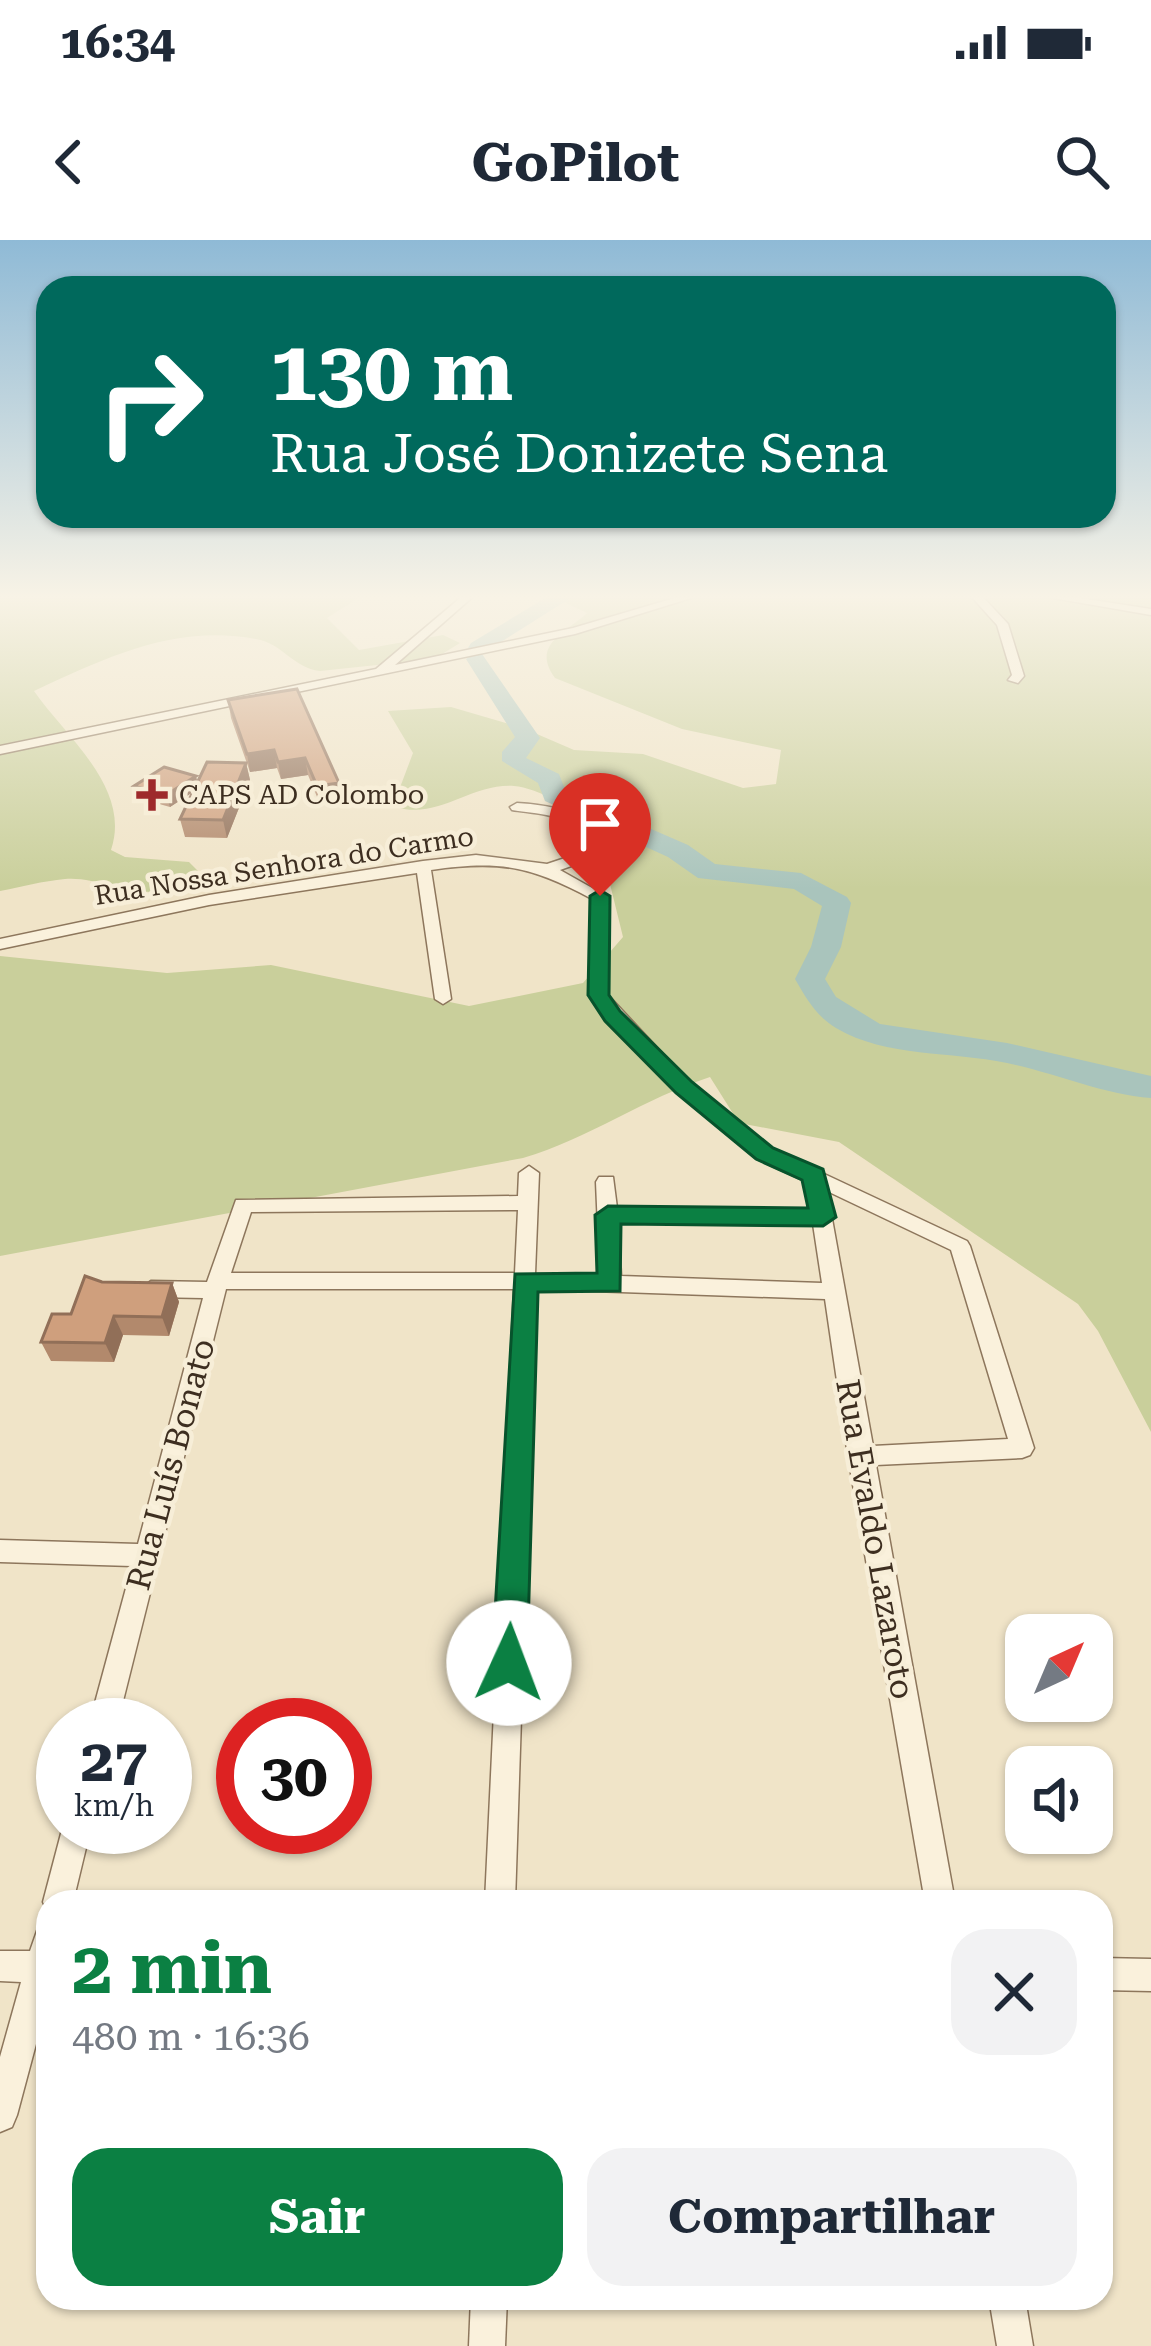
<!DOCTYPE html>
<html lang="pt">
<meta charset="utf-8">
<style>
:root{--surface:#fff;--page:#f2f2f3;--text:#1f2937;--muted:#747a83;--accent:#0b8043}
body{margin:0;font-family:"Roboto Serif",serif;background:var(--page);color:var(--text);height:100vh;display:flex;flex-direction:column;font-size:45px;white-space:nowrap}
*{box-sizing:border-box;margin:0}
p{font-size:39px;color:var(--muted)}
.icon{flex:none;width:66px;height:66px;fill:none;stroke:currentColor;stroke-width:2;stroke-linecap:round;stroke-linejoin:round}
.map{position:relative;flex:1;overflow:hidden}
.sheet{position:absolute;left:36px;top:1650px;width:1077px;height:420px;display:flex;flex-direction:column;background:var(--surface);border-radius:36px;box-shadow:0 3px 9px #0004}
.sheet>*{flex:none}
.hud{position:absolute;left:36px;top:36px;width:1080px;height:252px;border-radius:36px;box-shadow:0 3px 9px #0004;background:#00695c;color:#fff;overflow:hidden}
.needle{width:78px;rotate:44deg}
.fabs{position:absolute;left:1005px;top:1374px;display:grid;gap:24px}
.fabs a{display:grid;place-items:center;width:108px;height:108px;border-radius:24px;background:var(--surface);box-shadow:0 3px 9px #0004;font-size:60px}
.speed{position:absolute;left:36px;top:1458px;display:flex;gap:24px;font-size:60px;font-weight:700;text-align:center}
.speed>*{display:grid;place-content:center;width:156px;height:156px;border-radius:50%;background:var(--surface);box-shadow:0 3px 9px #0004;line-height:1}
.speed small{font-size:30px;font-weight:400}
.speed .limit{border:18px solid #d22;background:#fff;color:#111}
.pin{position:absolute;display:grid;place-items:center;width:102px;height:102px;color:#fff;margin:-123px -51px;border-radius:50% 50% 50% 0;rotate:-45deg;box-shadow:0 0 12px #0007}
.pin .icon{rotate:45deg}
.me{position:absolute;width:132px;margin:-66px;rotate:2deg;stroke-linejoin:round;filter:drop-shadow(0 0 9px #0008)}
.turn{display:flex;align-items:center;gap:42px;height:252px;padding:0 36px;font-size:54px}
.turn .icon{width:156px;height:156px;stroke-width:2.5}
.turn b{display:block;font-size:84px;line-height:102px}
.round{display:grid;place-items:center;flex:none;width:126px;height:126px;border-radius:36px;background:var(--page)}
.headline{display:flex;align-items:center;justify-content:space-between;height:204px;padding:0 36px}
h1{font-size:72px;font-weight:700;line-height:90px;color:var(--accent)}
.cta{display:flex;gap:24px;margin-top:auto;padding:24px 36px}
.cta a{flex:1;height:138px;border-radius:36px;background:var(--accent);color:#fff;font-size:48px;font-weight:700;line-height:138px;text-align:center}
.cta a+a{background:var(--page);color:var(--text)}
.status{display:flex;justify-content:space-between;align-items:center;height:84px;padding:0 60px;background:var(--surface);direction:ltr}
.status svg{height:33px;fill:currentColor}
header{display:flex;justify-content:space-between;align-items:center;height:156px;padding:0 36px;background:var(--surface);font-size:54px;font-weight:700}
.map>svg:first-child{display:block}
.green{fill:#c9cf9b}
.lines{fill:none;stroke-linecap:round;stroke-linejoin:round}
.river{fill:#a9c4bc;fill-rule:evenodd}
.minor-casing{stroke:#8d765c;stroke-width:3}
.minor{fill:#faf1dc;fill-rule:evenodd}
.wall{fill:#b2896c}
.shaded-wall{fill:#916f58}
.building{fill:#cf9f7d;stroke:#916f58;stroke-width:3}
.route{fill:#0b8043;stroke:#07532c;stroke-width:3}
.poi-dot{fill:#9e2a2b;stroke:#f7eed8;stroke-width:4.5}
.labels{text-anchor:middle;stroke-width:9;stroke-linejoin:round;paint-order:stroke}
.far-poi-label{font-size:27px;fill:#3d2e20;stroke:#f7eed8;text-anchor:start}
.far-street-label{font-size:27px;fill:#3d2e20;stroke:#f7eed8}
.street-label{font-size:33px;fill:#3d2e20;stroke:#f7eed8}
</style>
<div class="status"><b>16:34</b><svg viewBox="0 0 49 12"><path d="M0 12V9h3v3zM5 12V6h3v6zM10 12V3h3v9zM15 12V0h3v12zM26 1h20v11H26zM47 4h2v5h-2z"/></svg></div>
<header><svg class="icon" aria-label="back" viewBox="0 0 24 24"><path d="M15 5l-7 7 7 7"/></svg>GoPilot<svg class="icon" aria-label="search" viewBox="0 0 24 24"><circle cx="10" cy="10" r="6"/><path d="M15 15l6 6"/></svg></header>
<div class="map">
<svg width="1151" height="2106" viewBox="0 0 1151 2106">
<rect width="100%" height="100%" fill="#f0e4c8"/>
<g class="green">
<path d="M0,354h365l-38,24 32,32 84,-15 17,8 -26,16 -114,12c-27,-3 -38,-28 -64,-32 -82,-15 -150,19 -222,52 31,45 98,97 77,159l14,7 64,5 11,11c-30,42 -95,2 -135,6 -22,2 -44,8 -65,12z"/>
<path d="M563,354h588v838l-53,-101 -20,-27 -239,-162 -100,-19 -29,-46c-65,21 -122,62 -187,81l-523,98v-300l167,17 104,-8 198,41 114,-23 40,-46 -29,-118c-23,-10 -56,-31 -80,-33 -44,-3 -77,36 -121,20l20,-53 -25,-42 63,-4 72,21 51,22 69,4 100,34 33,-4 5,-34 -99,-21 -127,-51c-24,-33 9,-44 32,-65l-21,-10z"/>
</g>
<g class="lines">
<path class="river" d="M552,354h25l-95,60 58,84 -14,20 33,16 7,18 122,53 27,19 86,9 46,24 4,6 -10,44 -16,32 11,18 44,27 127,19 144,33v22c-50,-4 -95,-25 -144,-35 -56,-12 -120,-5 -171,-35 -20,-12 -30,-30 -41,-49l16,-32 11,-41 -28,-17 -96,-11 -30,-21 -123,-56 -7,-18 -36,-22v-9l13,-15 -49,-78 8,-6 -6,-5 3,-5z"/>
<defs>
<g id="minor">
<polygon points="465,354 476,354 395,425 573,388 688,354 704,354 575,394 0,514 0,506 376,429"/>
<polygon points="969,354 980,354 1008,384 1024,436 1018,443 1008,440 1012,435 997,385"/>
<polygon points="1030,354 1054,354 1151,369 1151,375"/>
<path d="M517,563c34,2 87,10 88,51l-45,16 48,27 -1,97 83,89 81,66 196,92 3,5 64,202 -4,7 -8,3 -146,7 79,437h-30l-77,-446 -23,-157 -290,-10 -20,613h-30l29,-613h-288l-109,436h-28l43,-159 -132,-4v-22l138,4 65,-246 -52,-1 -10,-8 10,-8 56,1 29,-82 282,-4 1,-23 10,-7 10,7 -4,101 65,2 -4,-94 3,-5h14l4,31 193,2 -5,-29 -48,-22 -79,-68 -85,-92 -1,-100c-61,-33 -92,-39 -161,-29l20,129 -8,5 -8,-5 -18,-126 -208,32 -209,44v-10l209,-44 214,-34 53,-6 71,9 45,-15c-13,-35 -48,-34 -80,-39l-2,-3zM827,951l124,59 57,189 -135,7zM518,970l-3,63h-284l20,-61zM618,982l195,2 9,59 -201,-7z"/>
<polygon points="63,1586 91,1587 73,1662 48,1662 48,1673 43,1662"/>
<polygon points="48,1687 48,1759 17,1875 12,1887 0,1892 0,1817 21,1742 0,1741 0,1711 30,1711 37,1691"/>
<polygon points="1101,1718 1151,1719 1151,1751 1101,1750"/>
<polygon points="471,2058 507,2058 505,2106 469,2106"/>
<polygon points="989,2058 1025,2058 1033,2106 997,2106"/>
</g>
</defs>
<use href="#minor" class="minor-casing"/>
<use href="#minor" class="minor"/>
</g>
<g class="wall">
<polygon points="297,449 341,561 320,564 308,535 281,539 277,528 250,532 231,478 228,460"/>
<polygon points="246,523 250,540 227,598 185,597 180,579 193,552 170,567 138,558 134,546 198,542"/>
<polygon points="102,1042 172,1043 179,1062 169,1096 123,1095 114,1122 51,1121 41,1102"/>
</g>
<g class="shaded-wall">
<polygon points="274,510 277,528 250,532 247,514"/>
<polygon points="305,518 308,535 281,539 278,522"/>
<polygon points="246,523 250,540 227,598 223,580"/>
<polygon points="196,536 199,548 170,567 166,555"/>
<polygon points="339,543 341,561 320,564 317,546"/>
<polygon points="172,1043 179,1062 169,1096 162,1077"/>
<polygon points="114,1076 123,1095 114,1122 105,1103"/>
</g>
<g class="building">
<polygon points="297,449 339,543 317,546 305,518 278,522 274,510 247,514 228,460"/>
<polygon points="207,522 246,523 223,580 180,579"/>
<polygon points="164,527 196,536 166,555 134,546"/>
<polygon points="85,1036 102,1042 172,1043 162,1077 114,1076 105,1103 41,1102 52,1074 71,1074"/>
</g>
<linearGradient id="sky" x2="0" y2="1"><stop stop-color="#8fbad6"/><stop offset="0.55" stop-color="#f8f3e6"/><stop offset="1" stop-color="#f8f3e6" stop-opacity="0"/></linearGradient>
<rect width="1151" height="649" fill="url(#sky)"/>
<polygon class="route" points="600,650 610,656 609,755 620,771 692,842 773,908 823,929 836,977 823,986 621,984 620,1051 538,1052 527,1423 522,1435 509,1440 497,1435 492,1423 515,1034 597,1033 595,975 608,966 808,968 802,940 756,919 676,853 605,781 588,755 590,656"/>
<path class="poi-dot" d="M146 537h12v12h12v12h-12v12h-12v-12h-12v-12h12z"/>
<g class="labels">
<g class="far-poi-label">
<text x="179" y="564">CAPS AD Colombo</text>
</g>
<g class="far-street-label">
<text transform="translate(284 626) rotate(-9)" y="9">Rua Nossa Senhora do Carmo</text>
</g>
<g class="street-label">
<text transform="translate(170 1224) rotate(-75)" y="12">Rua Luís Bonato</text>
<text transform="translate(876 1299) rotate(80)" y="12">Rua Evaldo Lazaroto</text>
</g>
</g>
</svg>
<div class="fabs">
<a><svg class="needle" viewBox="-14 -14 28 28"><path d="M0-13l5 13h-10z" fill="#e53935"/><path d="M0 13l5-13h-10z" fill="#747a83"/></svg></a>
<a><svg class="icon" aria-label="sound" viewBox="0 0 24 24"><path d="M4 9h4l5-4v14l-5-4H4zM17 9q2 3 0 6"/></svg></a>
</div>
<div class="speed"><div>27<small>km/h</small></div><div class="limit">30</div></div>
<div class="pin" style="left:600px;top:656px;background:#d93025"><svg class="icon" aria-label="arrive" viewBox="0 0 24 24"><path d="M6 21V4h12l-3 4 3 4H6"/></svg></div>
<svg class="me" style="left:509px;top:1423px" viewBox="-20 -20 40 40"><circle r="19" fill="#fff"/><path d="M0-13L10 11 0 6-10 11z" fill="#0b8043"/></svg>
<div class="hud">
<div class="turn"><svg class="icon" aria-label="right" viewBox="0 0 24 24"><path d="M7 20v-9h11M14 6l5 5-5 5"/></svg><div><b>130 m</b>Rua José Donizete Sena</div></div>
</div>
<section class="sheet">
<div class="headline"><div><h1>2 min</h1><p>480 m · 16:36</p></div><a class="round"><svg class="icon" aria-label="close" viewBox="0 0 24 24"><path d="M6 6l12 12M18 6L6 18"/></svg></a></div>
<div class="cta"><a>Sair</a><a>Compartilhar</a></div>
</section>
</div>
